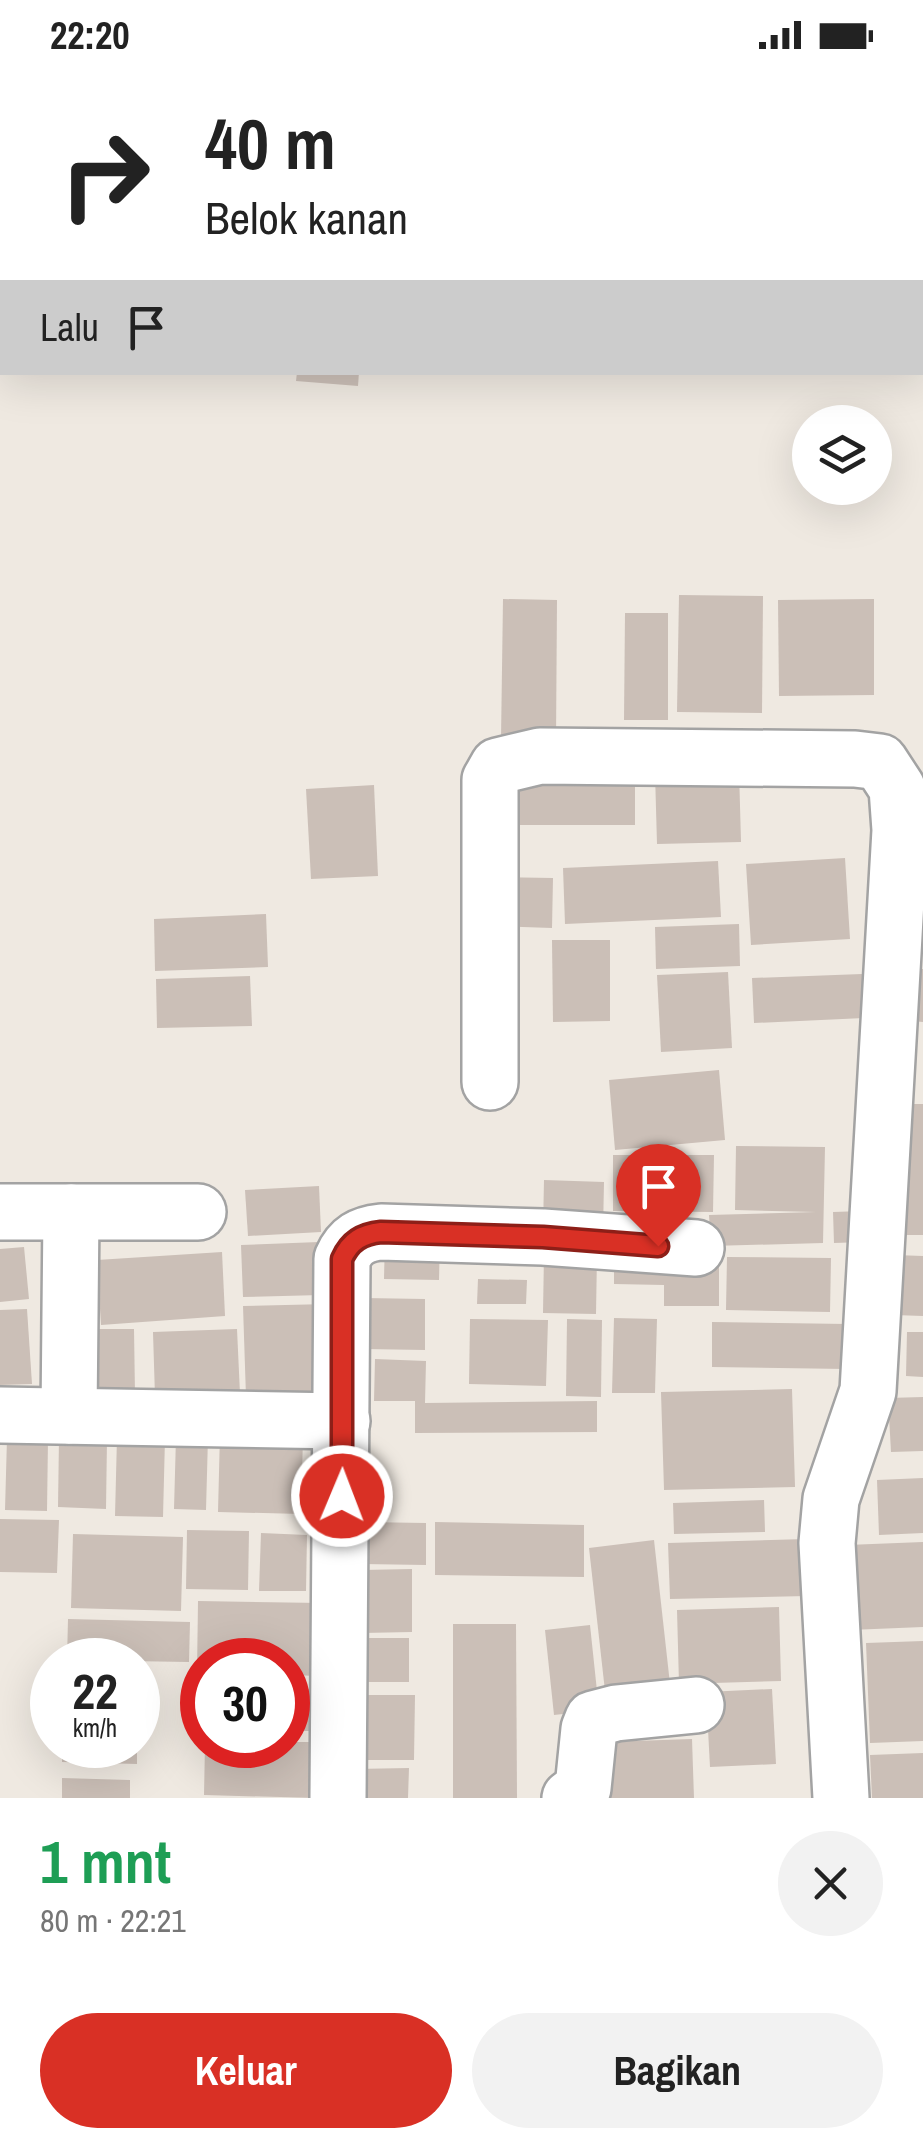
<!DOCTYPE html>
<html lang="id">
<meta charset="utf-8">
<style>
:root{--surface:#fff;--page:#f2f2f2;--text:#222;--muted:#767676;--accent:#d93025}
body{margin:0;font-family:"Archivo Narrow",sans-serif;background:var(--page);color:var(--text);height:100vh;display:flex;flex-direction:column;font-size:38px;white-space:nowrap}
*{box-sizing:border-box;margin:0}
p{font-size:32px;color:var(--muted)}
.icon{flex:none;width:55px;height:55px;fill:none;stroke:currentColor;stroke-width:2;stroke-linecap:round;stroke-linejoin:round}
.map{position:relative;height:1728px;overflow:hidden}
.details{display:flex;flex-direction:column;background:var(--surface);flex:1}
.details>*{flex:none}
.guide{position:absolute;left:0px;top:0px;width:925px;height:305px;box-shadow:0 10px 40px #0002;background:#fff;color:var(--text);overflow:hidden}
.buttons{position:absolute;left:792px;top:335px;display:grid;gap:20px}
.buttons a{display:grid;place-items:center;width:100px;height:100px;border-radius:50%;background:var(--surface);box-shadow:0 10px 40px #0002;font-size:50px}
.speed{position:absolute;left:30px;top:1568px;display:flex;gap:20px;font-size:50px;font-weight:700;text-align:center}
.speed>*{display:grid;place-content:center;width:130px;height:130px;border-radius:50%;background:var(--surface);box-shadow:0 10px 40px #0002;line-height:1}
.speed small{font-size:25px;font-weight:400}
.speed .limit{border:15px solid #d22;background:#fff;color:#111}
.pin{position:absolute;display:grid;place-items:center;width:85px;height:85px;color:#fff;margin:-102px -42px;border-radius:50% 50% 50% 0;rotate:-45deg;box-shadow:0 0 10px #0007}
.pin .icon{rotate:45deg}
.me{position:absolute;width:110px;margin:-55px;rotate:1deg;stroke-linejoin:round;filter:drop-shadow(0 0 8px #0008)}
.turn{display:flex;align-items:center;gap:35px;height:210px;padding:0 40px;font-size:45px}
.turn .icon{width:130px;height:130px;stroke-width:2.5}
.turn b{display:block;font-size:70px;line-height:85px}
.then{display:flex;align-items:center;height:95px;padding:0 40px;background:#0003;gap:20px;font-size:38px}
.round{display:grid;place-items:center;flex:none;width:105px;height:105px;border-radius:52px;background:var(--page)}
.overview{display:flex;align-items:center;justify-content:space-between;height:170px;padding:0 40px}
h1{font-size:60px;font-weight:700;line-height:75px;color:#1e9e55}
.action{display:flex;gap:20px;margin-top:auto;padding:20px 40px}
.action a{flex:1;height:115px;border-radius:60px;background:var(--accent);color:#fff;font-size:40px;font-weight:700;line-height:115px;text-align:center}
.action a+a{background:var(--page);color:var(--text)}
.status{display:flex;justify-content:space-between;align-items:center;height:70px;padding:0 50px;background:var(--surface);direction:ltr}
.status svg{height:28px;fill:currentColor}
.map>svg:first-child{display:block}
.building{fill:#cbbfb7}
.lines{fill:none;stroke-linecap:round;stroke-linejoin:round}
.minor-casing{stroke:#a3a3a3;stroke-width:60}
.minor{stroke:#fff;stroke-width:55}
.route-casing{stroke:#8d1f18;stroke-width:25}
.route{stroke:#d93025;stroke-width:18}
</style>
<div class="status"><b>22:20</b><svg viewBox="0 0 49 12"><path d="M0 12V9h3v3zM5 12V6h3v6zM10 12V3h3v9zM15 12V0h3v12zM26 1h20v11H26zM47 4h2v5h-2z"/></svg></div>
<div class="map">
<svg width="923" height="1728" viewBox="0 0 923 1728">
<rect width="100%" height="100%" fill="#efe9e1"/>
<g class="building">
<polygon points="297,302 359,302 358,316 296,311"/>
<polygon points="679,525 763,526 762,643 677,642"/>
<polygon points="503,529 557,530 556,670 501,669"/>
<polygon points="874,529 874,625 779,626 778,530"/>
<polygon points="625,543 668,543 668,650 624,650"/>
<rect x="505" y="697" width="130" height="58"/>
<polygon points="739,700 741,772 657,774 655,703"/>
<polygon points="374,715 378,806 311,809 306,719"/>
<polygon points="845,788 850,869 751,875 746,794"/>
<polygon points="718,791 721,847 565,854 563,798"/>
<polygon points="495,807 553,808 552,858 493,856"/>
<polygon points="266,844 268,897 155,901 154,849"/>
<polygon points="739,854 740,896 656,899 655,857"/>
<polygon points="552,870 610,870 610,951 553,952"/>
<polygon points="916,899 923,899 923,952 912,951"/>
<polygon points="728,902 732,978 661,982 657,905"/>
<polygon points="862,904 864,948 754,953 752,908"/>
<polygon points="250,906 252,956 157,958 156,909"/>
<polygon points="719,1000 725,1070 615,1080 609,1010"/>
<polygon points="903,1034 923,1034 923,1165 901,1165"/>
<polygon points="736,1076 825,1077 823,1173 711,1176 709,1145 816,1142 735,1140"/>
<polygon points="613,1085 714,1085 713,1142 613,1141"/>
<polygon points="544,1110 604,1112 603,1161 543,1159"/>
<polygon points="319,1116 321,1162 248,1166 245,1120"/>
<polygon points="863,1141 864,1172 834,1173 833,1142"/>
<polygon points="385,1166 440,1167 439,1210 384,1209"/>
<polygon points="319,1172 321,1225 243,1227 241,1175"/>
<polygon points="24,1177 29,1229 0,1232 0,1179"/>
<polygon points="222,1182 225,1246 101,1255 97,1190"/>
<polygon points="614,1183 719,1185 719,1236 664,1236 664,1215 614,1214"/>
<polygon points="544,1184 597,1185 596,1244 543,1243"/>
<polygon points="895,1185 923,1186 923,1246 894,1245"/>
<polygon points="727,1187 831,1188 830,1242 726,1240"/>
<polygon points="478,1209 527,1210 526,1234 477,1234"/>
<polygon points="364,1228 425,1229 425,1280 364,1279"/>
<polygon points="328,1234 331,1324 246,1327 243,1236"/>
<polygon points="27,1239 32,1314 0,1315 0,1240"/>
<polygon points="614,1248 657,1249 655,1323 612,1323"/>
<polygon points="470,1249 548,1250 546,1316 469,1314"/>
<polygon points="567,1249 602,1250 601,1327 566,1326"/>
<polygon points="712,1252 847,1254 846,1299 712,1297"/>
<polygon points="80,1259 134,1259 135,1325 81,1325"/>
<polygon points="237,1259 240,1324 155,1327 153,1262"/>
<polygon points="907,1262 923,1262 923,1307 906,1306"/>
<polygon points="375,1289 426,1291 425,1333 597,1331 597,1362 415,1363 415,1331 374,1331"/>
<polygon points="792,1319 795,1417 664,1420 661,1322"/>
<polygon points="923,1327 923,1381 891,1382 888,1328"/>
<polygon points="220,1363 303,1366 301,1444 218,1442"/>
<polygon points="117,1367 165,1368 163,1447 115,1446"/>
<polygon points="176,1367 208,1367 206,1440 174,1439"/>
<polygon points="7,1368 48,1369 47,1441 5,1440"/>
<polygon points="59,1368 107,1369 106,1439 58,1437"/>
<polygon points="923,1408 923,1463 879,1465 877,1410"/>
<polygon points="764,1430 765,1462 674,1464 673,1433"/>
<polygon points="0,1449 59,1450 57,1503 0,1502"/>
<polygon points="363,1452 426,1453 426,1495 362,1494"/>
<polygon points="435,1452 584,1455 584,1507 435,1505"/>
<polygon points="187,1460 249,1461 248,1520 186,1519"/>
<polygon points="261,1463 307,1465 306,1521 259,1521"/>
<polygon points="73,1464 183,1467 181,1541 71,1538"/>
<polygon points="806,1469 807,1526 670,1529 668,1473"/>
<polygon points="654,1470 671,1623 606,1630 589,1478"/>
<polygon points="923,1472 923,1557 850,1560 847,1475"/>
<polygon points="412,1499 412,1562 362,1563 362,1500"/>
<polygon points="198,1531 321,1533 319,1606 288,1605 288,1590 202,1590 202,1603 197,1603"/>
<polygon points="779,1537 781,1611 679,1614 677,1540"/>
<polygon points="68,1549 190,1552 189,1592 67,1590"/>
<polygon points="453,1554 516,1554 517,1728 453,1728"/>
<polygon points="590,1555 599,1640 554,1645 545,1560"/>
<rect x="362" y="1568" width="47" height="44"/>
<polygon points="923,1571 923,1671 870,1673 866,1573"/>
<polygon points="288,1618 311,1619 309,1661 288,1661"/>
<polygon points="772,1619 776,1694 710,1697 706,1622"/>
<polygon points="364,1625 415,1625 414,1690 365,1690"/>
<polygon points="692,1669 694,1728 605,1728 604,1672"/>
<polygon points="288,1672 317,1672 316,1728 204,1725 205,1675 288,1675"/>
<polygon points="62,1675 137,1675 137,1694 62,1692"/>
<polygon points="923,1683 923,1728 872,1728 870,1685"/>
<polygon points="409,1698 408,1728 355,1728 355,1699"/>
<polygon points="62,1708 130,1710 130,1728 62,1728"/>
</g>
<g class="lines">
<defs>
<g id="minor">
<polyline points="313,2 313,0"/>
<polyline points="0,177 2,177"/>
<polyline points="490,1012 490,710 498,696 540,686 855,689 880,692 897,718 900,760 868,1321 831,1429 827,1473 841,1728"/>
<polyline points="0,1142 198,1142"/>
<polyline points="0,1345 342,1351"/>
<polyline points="69,1346 71,1142"/>
<path d="M338,1728l4,-539c8,-19 20,-25 39,-27l162,5 153,11"/>
<polyline points="570,1728 583,1718 589,1659 593,1649 616,1643 696,1635"/>
</g>
</defs>
<use href="#minor" class="minor-casing"/>
<use href="#minor" class="minor"/>
</g>
<g class="lines">
<defs>
<path id="route" d="M342,1426v-237c8,-18 20,-25 39,-27l162,5 115,9"/>
</defs>
<use href="#route" class="route-casing"/>
<use href="#route" class="route"/>
</g>
</svg>
<div class="buttons">
<a><svg class="icon" aria-label="layers" viewBox="0 0 24 24"><path d="M12 4l9 5-9 5-9-5zM3 14l9 5 9-5"/></svg></a>
</div>
<div class="speed"><div>22<small>km/h</small></div><div class="limit">30</div></div>
<div class="pin" style="left:658px;top:1176px;background:#d93025"><svg class="icon" aria-label="arrive" viewBox="0 0 24 24"><path d="M6 21V4h12l-3 4 3 4H6"/></svg></div>
<svg class="me" style="left:342px;top:1426px" viewBox="-20 -20 40 40"><circle r="17" fill="#d93025" stroke="#fff" stroke-width="3"/><path d="M0-11L8 9 0 5-8 9z" fill="#fff"/></svg>
<div class="guide">
<div class="turn"><svg class="icon" aria-label="right" viewBox="0 0 24 24"><path d="M7 20v-9h11M14 6l5 5-5 5"/></svg><div><b>40 m</b>Belok kanan</div></div>
<div class="then">Lalu<svg class="icon" aria-label="arrive" viewBox="0 0 24 24"><path d="M6 21V4h12l-3 4 3 4H6"/></svg></div>
</div>
</div>
<section class="details">
<div class="overview"><div><h1>1 mnt</h1><p>80 m · 22:21</p></div><a class="round"><svg class="icon" aria-label="close" viewBox="0 0 24 24"><path d="M6 6l12 12M18 6L6 18"/></svg></a></div>
<div class="action"><a>Keluar</a><a>Bagikan</a></div>
</section>
